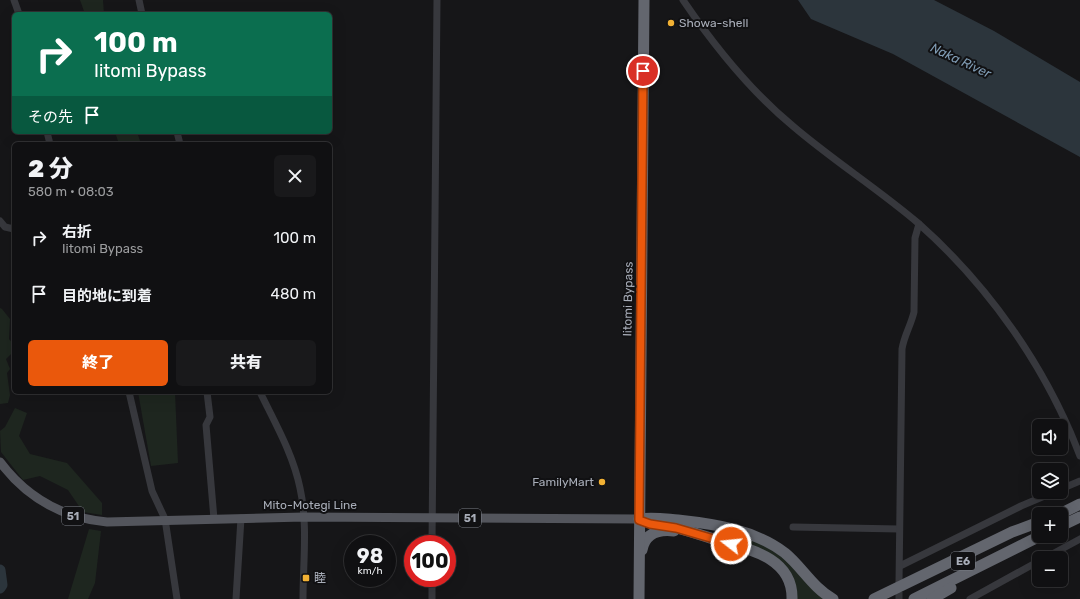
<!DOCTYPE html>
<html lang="ja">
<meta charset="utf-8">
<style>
:root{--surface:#101012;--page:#19191b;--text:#f1f3f6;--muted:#9c9d9f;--line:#303032;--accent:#ea580c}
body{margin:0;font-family:Rubik,"Noto Sans JP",sans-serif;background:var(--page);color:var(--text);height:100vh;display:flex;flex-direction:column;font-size:15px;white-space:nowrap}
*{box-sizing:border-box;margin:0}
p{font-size:13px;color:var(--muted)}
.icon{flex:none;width:22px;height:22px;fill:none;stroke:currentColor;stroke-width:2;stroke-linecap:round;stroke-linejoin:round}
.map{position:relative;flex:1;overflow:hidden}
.panel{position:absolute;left:12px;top:142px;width:320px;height:252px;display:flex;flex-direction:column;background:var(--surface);border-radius:6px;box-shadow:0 4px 16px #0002,0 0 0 1px var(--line)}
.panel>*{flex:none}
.guide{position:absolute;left:12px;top:12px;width:320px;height:122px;border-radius:6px;box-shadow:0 4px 16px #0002,0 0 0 1px var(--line);background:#0b6e4f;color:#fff;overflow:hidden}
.fabs{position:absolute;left:1032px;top:419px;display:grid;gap:8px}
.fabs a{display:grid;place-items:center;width:36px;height:36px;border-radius:6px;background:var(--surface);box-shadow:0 4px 16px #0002,0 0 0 1px var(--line);font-size:20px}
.speed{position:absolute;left:344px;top:535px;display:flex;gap:8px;font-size:20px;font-weight:700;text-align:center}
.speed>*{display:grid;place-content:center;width:52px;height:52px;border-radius:50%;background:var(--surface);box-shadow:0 4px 16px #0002,0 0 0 1px var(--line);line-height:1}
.speed small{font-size:10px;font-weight:400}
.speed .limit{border:6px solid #d22;background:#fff;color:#111}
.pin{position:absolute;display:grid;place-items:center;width:34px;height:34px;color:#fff;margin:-17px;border:2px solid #fff;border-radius:50%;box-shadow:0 1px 4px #0007}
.me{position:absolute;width:44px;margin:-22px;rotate:286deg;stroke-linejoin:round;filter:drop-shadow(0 0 3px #0008)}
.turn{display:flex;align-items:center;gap:14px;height:84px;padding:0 16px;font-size:18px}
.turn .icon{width:52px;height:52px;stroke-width:2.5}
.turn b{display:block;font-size:28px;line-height:34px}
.then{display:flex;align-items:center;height:38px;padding:0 16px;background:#0003;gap:8px;font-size:15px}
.round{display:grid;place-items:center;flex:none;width:42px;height:42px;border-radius:6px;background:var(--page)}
.summary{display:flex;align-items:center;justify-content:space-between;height:68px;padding:0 16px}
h1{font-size:24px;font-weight:800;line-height:30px}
.button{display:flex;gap:8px;margin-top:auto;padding:8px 16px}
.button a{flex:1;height:46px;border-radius:6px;background:var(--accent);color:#fff;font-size:16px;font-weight:800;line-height:46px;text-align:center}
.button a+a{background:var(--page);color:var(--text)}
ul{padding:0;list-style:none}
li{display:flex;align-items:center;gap:12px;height:56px;padding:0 16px}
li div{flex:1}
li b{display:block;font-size:15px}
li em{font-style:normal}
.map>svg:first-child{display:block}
.green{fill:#1e261f}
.water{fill:#2c353c}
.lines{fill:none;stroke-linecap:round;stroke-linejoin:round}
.river{stroke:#2c353c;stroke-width:11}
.minor-tunnel{stroke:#333438;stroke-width:7;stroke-dasharray:7 3.5;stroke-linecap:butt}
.minor{stroke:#37383d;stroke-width:7}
.major{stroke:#53555c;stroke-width:9}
.highway{stroke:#63666e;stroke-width:11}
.route-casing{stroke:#983908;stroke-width:10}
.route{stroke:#ea580c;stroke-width:7}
.poi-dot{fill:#f2b134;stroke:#111113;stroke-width:1.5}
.labels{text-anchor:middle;stroke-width:4;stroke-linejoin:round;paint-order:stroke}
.shield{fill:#111113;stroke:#7b7e86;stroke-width:1}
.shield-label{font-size:11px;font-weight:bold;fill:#a8adb8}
.poi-label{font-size:12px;fill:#a8adb8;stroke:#111113;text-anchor:start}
.street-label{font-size:12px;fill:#a8adb8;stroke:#111113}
.water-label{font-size:13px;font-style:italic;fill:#7f9bb3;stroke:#111113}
</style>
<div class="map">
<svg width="1080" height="599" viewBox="0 0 1080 599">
<rect width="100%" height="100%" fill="#161618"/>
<g class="green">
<polygon points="80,0 103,0 104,14 85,14"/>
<polygon points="115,132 137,132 141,144 119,144"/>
<polygon points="0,308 2,309 10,319 9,339 14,345 14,351 6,359 10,369 7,373 10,395 8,403 0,404"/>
<polygon points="138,392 175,392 178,463 151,466"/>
<polygon points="15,408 27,413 19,436 30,454 67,463 102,503 102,515 83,512 68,490 40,476 23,480 1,452 0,431 5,427"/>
<polygon points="89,529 101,531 95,583 88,599 68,599"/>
<polygon points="750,539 777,551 823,599 795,599 790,574 749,548"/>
</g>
<polygon class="water" points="798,0 934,0 994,31 1080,82 1080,157 893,54 811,19"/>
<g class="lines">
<polyline class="river" points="0,570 2,585 0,588"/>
<polyline class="minor-tunnel" points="899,599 899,585"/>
<g class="minor">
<polyline points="14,0 19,14"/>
<polyline points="139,0 142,14"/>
<path d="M683,0c32,47 67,91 111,127 40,34 84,62 124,96 71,63 128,144 162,233"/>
<polyline points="47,132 50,144"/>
<polyline points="177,132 180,144"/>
<polyline points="0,221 5,227 14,229"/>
<polyline points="129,392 152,491 165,519 177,599"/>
<polyline points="207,392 210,417 206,425 214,519"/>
<path d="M260,392c15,31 33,62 40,96 8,36 3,75 3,111"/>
<polyline points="1061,489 1080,481"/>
<polyline points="793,527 899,529"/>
<polyline points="432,544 437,0"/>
<polyline points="1045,558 1080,539"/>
<polyline points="900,566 1021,506 1054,492"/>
<path d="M899,583l3,-234c2,-13 9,-24 12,-37l1,-74 4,-14"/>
<polyline points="236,599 241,518"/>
<polyline points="432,599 432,578"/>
<polyline points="970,599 1039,561"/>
</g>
<path class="major" d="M0,462c27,36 63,56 107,60l197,-5 335,2"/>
<g class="highway">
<polyline points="1060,514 1080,504"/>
<path d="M639,519c14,-2 26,0 39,1 37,4 77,10 107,33 17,14 28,35 48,46"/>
<path d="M664,525c18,3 36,10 53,15 31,9 76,17 75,59"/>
<polyline points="1061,526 1080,517"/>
<path d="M642,550c3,-17 16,-21 32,-19"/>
<polyline points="639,599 644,0"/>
<polyline points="874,599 1012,532 1039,522"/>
<polyline points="914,599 1040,536"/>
<polyline points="932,599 951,588"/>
</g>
</g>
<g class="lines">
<defs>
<polyline id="route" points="643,71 639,520 650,524 676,528 731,544"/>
</defs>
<use href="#route" class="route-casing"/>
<use href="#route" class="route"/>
</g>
<g class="poi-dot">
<circle cx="671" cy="23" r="4"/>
<circle cx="602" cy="482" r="4"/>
<rect x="302" y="574" width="8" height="8" rx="2"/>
</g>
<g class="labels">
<g class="shield">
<rect x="62" y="507" width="22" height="18" rx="3"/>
<rect x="459" y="509" width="22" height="18" rx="3"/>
<rect x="951" y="552" width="24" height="18" rx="3"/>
</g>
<g class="shield-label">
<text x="73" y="520">51</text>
<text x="470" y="522">51</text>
<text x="963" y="565">E6</text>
</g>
<g class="poi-label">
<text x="679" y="27">Showa-shell</text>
<text x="594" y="486" text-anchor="end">FamilyMart</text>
<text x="314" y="582">睦</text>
</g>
<g class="street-label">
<text transform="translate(628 299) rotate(-89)" y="4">Iitomi Bypass</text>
<text x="310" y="509">Mito-Motegi Line</text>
</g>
<g class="water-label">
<text transform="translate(961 60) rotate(25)" y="5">Naka River</text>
</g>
</g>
</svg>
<div class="fabs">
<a><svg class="icon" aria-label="sound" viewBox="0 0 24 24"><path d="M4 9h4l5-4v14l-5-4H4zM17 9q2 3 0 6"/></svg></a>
<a><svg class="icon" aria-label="layers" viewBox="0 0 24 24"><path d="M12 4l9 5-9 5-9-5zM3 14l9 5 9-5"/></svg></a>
<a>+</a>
<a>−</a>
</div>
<div class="speed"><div>98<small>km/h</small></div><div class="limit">100</div></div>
<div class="pin" style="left:643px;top:71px;background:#d93025"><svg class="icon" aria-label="arrive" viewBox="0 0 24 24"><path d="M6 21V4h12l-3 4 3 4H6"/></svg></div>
<svg class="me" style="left:731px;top:544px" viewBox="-20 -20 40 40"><circle r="17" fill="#ea580c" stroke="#fff" stroke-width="3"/><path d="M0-11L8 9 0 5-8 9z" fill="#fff"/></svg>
<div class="guide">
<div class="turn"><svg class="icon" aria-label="right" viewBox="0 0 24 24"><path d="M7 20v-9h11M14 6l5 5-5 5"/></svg><div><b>100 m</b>Iitomi Bypass</div></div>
<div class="then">その先<svg class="icon" aria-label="arrive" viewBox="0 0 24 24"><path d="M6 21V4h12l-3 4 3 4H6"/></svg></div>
</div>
<section class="panel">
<div class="summary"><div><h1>2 分</h1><p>580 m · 08:03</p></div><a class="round"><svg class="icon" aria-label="close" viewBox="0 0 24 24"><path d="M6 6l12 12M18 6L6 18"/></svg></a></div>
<ul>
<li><svg class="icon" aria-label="right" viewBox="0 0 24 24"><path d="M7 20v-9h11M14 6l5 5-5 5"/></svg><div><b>右折</b><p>Iitomi Bypass</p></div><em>100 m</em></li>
<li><svg class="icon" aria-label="arrive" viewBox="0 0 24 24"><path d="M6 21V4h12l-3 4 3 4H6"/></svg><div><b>目的地に到着</b></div><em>480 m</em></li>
</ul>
<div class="button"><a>終了</a><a>共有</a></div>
</section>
</div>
